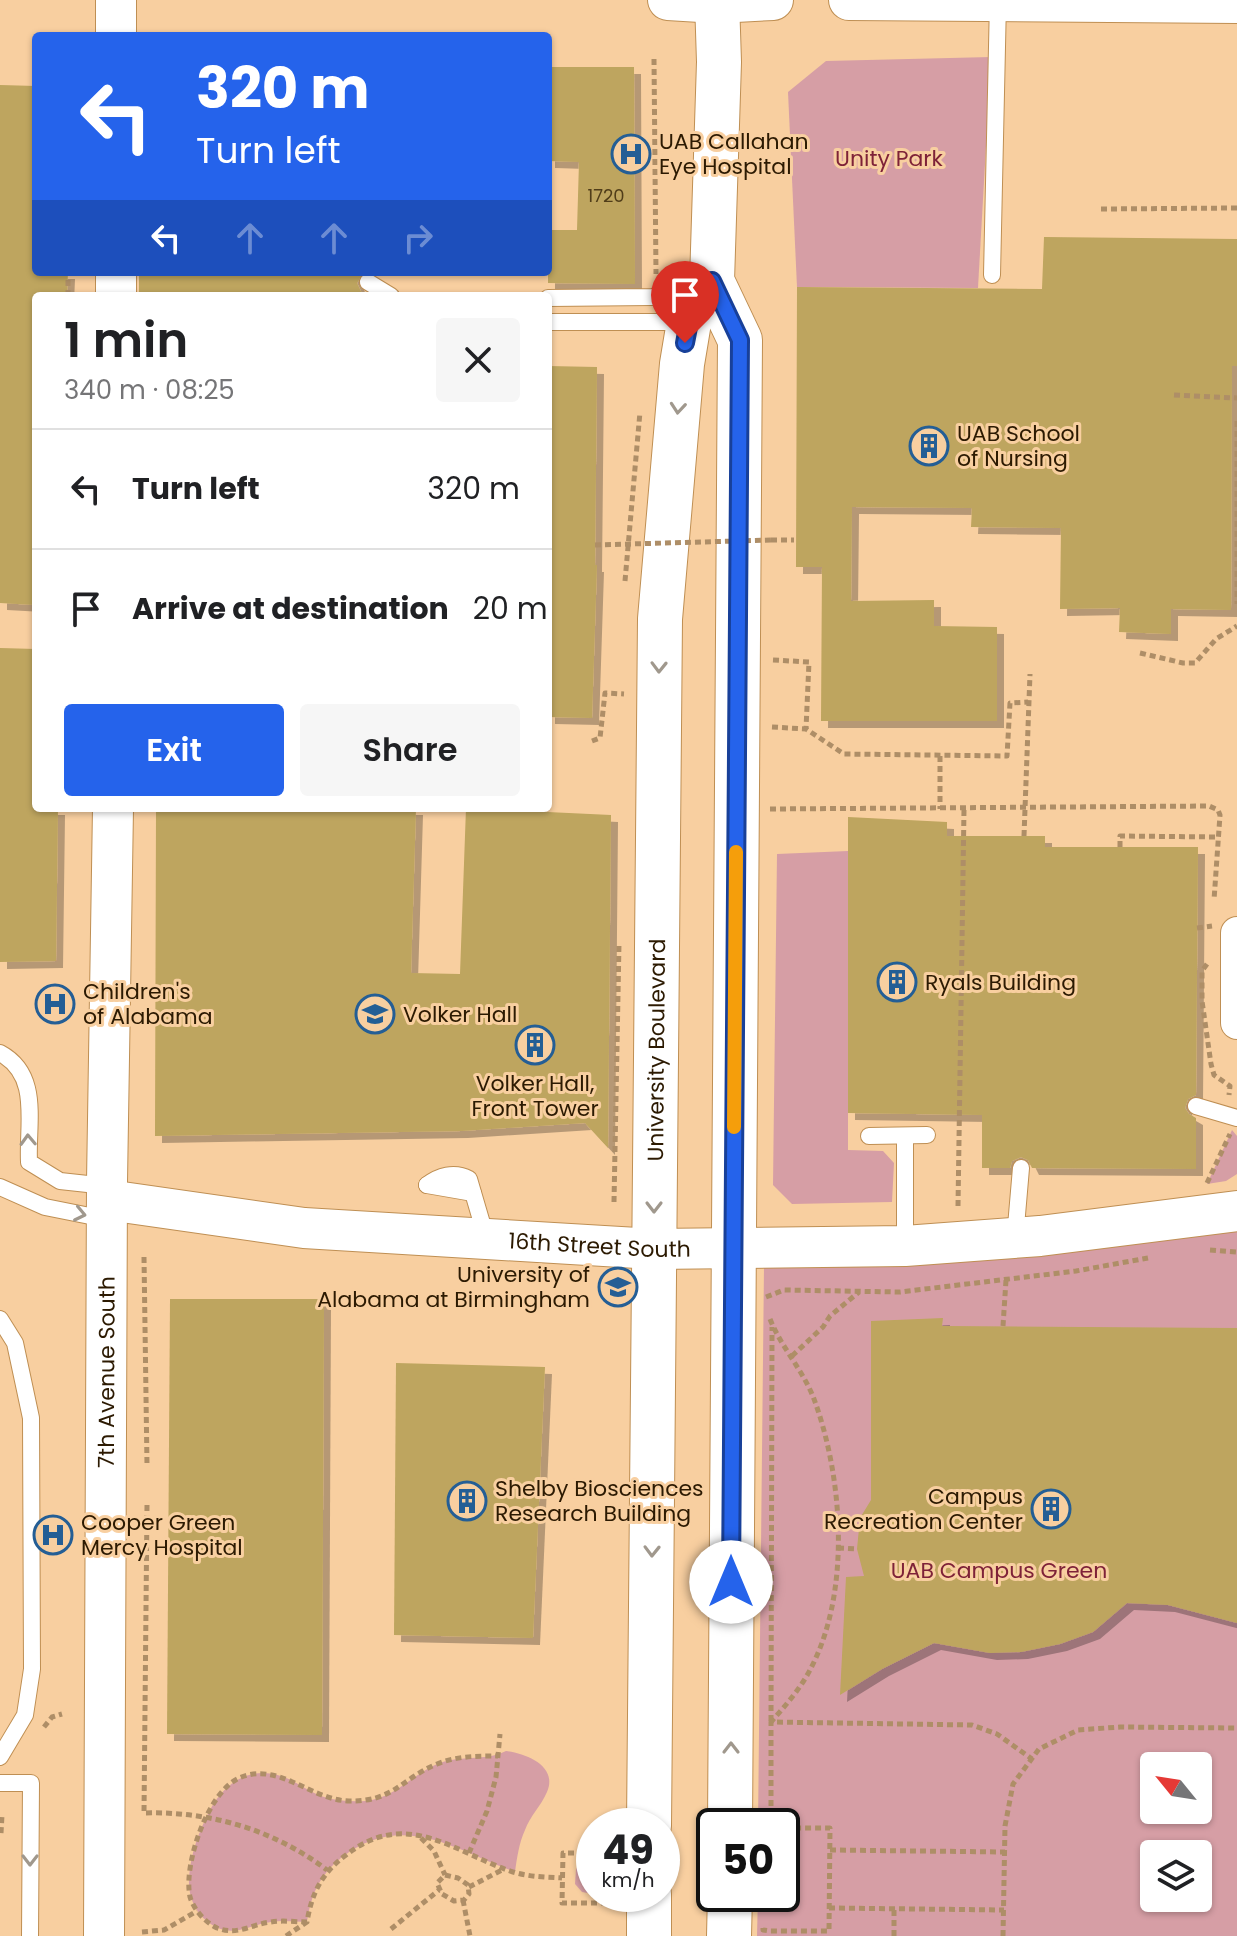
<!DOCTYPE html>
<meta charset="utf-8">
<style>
:root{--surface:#fff;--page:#f6f6f6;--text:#202124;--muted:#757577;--line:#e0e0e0;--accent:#2563eb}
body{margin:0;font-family:Poppins,sans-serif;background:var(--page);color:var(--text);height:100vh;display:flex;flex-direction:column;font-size:30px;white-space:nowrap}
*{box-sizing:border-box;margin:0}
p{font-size:26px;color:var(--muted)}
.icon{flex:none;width:44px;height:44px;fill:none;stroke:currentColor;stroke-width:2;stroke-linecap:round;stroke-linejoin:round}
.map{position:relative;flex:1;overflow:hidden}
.sheet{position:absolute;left:32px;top:292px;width:520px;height:520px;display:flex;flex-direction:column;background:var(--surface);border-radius:8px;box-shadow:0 2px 6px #0004}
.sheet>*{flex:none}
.top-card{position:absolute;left:32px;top:32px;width:520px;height:244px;border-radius:8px;box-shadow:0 2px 6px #0004;background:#2563eb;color:#fff;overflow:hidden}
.needle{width:52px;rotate:300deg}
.tools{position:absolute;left:1140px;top:1752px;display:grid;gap:16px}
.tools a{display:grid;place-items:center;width:72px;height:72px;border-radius:8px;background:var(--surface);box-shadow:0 2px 6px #0004;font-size:40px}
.speed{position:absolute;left:576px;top:1808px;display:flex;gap:16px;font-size:40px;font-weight:700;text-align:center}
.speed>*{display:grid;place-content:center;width:104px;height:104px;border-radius:50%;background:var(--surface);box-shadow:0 2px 6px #0004;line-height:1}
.speed small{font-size:20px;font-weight:400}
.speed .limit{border:4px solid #111;border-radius:12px;background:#fff;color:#111}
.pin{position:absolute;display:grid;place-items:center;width:68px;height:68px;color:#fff;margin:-82px -34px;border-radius:50% 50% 50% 0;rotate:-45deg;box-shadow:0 0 8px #0007}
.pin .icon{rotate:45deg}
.me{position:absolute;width:88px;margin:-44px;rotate:0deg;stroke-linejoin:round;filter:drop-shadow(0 0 6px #0008)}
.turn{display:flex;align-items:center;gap:28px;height:168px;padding:0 32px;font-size:36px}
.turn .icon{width:104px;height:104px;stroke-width:2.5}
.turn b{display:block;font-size:56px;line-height:68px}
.lanes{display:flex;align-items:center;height:76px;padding:0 32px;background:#0003;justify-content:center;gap:40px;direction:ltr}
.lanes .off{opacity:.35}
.round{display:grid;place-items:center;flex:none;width:84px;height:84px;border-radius:8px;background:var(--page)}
.summary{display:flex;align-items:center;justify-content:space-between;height:136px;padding:0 32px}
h1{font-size:48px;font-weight:600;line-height:60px}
.button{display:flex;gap:16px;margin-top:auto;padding:16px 32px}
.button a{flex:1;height:92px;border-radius:8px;background:var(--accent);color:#fff;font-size:32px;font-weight:600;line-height:92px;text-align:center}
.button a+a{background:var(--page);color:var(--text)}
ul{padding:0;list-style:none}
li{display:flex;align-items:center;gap:24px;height:120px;padding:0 32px;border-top:2px solid var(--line)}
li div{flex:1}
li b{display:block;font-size:30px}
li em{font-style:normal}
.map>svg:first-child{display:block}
.green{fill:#d69ea5;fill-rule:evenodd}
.building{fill:#bea55e;filter:url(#shadow)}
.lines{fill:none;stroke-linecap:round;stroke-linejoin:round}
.service-casing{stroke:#bf8f53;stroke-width:18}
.minor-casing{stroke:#bf8f53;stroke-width:34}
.tertiary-casing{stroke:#bf8f53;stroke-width:42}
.secondary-casing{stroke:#bf8f53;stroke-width:46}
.path{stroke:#ae8e67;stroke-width:5;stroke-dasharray:6 4;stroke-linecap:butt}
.service{stroke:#fff;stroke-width:16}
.minor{stroke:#fff;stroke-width:32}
.tertiary{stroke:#fff;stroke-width:40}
.secondary{stroke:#fff;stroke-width:44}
.path-bridge{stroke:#ae8e67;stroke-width:5;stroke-dasharray:6 4;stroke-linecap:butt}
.oneway{stroke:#a0988d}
.route-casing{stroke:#184099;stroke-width:20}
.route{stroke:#2563eb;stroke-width:14}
.slow{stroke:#f59e0b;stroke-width:14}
.labels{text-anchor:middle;stroke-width:6;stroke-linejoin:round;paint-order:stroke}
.number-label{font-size:18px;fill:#503d19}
.poi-label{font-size:22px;fill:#2c1a02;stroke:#f8cfa0;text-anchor:start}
.park-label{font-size:22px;fill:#7e2238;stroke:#f8cfa0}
.street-label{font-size:22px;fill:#2c1a02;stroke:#f8cfa0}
</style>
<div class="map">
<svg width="1237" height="1936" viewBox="0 0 1237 1936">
<defs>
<filter id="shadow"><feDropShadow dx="7" dy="7" stdDeviation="0" flood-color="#0004"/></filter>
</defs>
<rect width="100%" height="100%" fill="#f8cfa0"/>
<g class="green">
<polygon points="991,57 978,288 797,287 788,92 826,61"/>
<polygon points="848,851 848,1150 883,1151 894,1163 892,1202 792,1204 773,1185 777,854"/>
<polygon points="1232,1130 1237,1136 1237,1174 1226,1181 1207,1184"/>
<path d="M1237,1229v707h-480l1,-42h24v-68h-24l6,-560zM1154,1766h44v44h-44zM1154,1854h44v44h-44z"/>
<path d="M506,1751c21,3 52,15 41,41 -6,14 -17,24 -22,38 -6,13 -8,28 -10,42 -61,-23 -113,-62 -174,-14 -22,18 -30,37 -34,64 -11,0 -24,-2 -36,0 -19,2 -34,14 -53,6 -20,-9 -30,-28 -29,-49 1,-24 10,-48 21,-69 17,-32 47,-47 81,-30 11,6 21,13 33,17 13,4 28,5 42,4 28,-3 45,-25 69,-36 23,-11 50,-3 71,-14z"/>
<polygon points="584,1862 594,1862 593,1894 582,1892 575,1884 576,1869"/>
</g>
<g class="building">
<polygon points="548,67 634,67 635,284 548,283 548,230 577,230 579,162 548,161"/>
<polygon points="0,85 36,86 36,272 68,272 67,296 36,296 36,605 0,603"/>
<polygon points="1044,237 1237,239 1237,366 1232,366 1231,610 1171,609 1171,634 1119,632 1120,608 1060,609 1061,528 971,527 972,508 852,507 851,601 934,600 934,626 997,627 997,721 821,721 822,567 796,567 797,287 1042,289"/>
<polygon points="139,272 364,272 357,283 363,296 139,296"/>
<polygon points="548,366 597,367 595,565 597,565 592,718 548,717"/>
<polygon points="0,648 36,649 36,808 58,808 56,961 0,962"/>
<polygon points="156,808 416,808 411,973 460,974 466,808 611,815 608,1148 585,1123 461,1131 155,1136"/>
<polygon points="848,817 947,822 947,836 1045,836 1045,847 1198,847 1196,1095 1188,1099 1185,1108 1189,1114 1196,1118 1196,1169 1032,1168 1028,1160 1021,1157 1012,1161 1010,1168 982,1168 982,1115 848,1113"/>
<polygon points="170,1299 324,1299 322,1735 167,1734"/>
<polygon points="943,1318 942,1326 1237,1328 1237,1623 1168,1605 1127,1603 1093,1632 1060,1644 1021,1652 990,1653 934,1643 882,1669 840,1695 846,1577 864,1576 857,1549 860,1518 871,1500 871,1321"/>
<polygon points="396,1363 545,1367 533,1638 394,1635"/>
</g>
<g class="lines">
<defs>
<g id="service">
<polyline points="992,275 998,1"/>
<polyline points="368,282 391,296"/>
<polyline points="548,298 653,297 703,283"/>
<polyline points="548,322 687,322"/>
<path d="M0,1053c41,22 27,70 29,109l31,19 46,5"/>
<polyline points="1196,1106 1237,1118"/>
<polyline points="869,1136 927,1135"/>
<path d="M427,1185c12,-9 27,-14 42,-6l17,58"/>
<polyline points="427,1185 473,1193"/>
<polyline points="0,1187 45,1207 105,1219"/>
<polyline points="1015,1238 1021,1168"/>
<polyline points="905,1245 905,1136"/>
<polyline points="0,1319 15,1343 31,1418 32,1669 25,1715 0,1757"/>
<polyline points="0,1783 31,1783 30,1936"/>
</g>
<polyline id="minor" points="1237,933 1237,1023"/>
<g id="tertiary">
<polyline points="116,0 116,36"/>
<polyline points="668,0 717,3 773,0"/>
<polyline points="849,0 1237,3"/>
<polyline points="116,272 116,296"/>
<path id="s1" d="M108,1200l196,28 350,21 251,-3 135,-10 197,-25"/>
<path id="s2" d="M104,1936l3,-754 6,-374"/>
</g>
<g id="secondary">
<polyline points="717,0 719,62 712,281 740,340 730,1826"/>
<path id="s3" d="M649,1826l11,-1207 22,-255 7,-42 23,-41"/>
<polyline points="649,1936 649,1894"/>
<polyline points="729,1936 730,1894"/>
</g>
</defs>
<use href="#service" class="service-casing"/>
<use href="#minor" class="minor-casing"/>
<use href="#tertiary" class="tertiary-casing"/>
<use href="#secondary" class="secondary-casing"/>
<g class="path">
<polyline points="654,59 656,274"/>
<polyline points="1101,209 1237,208"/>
<polyline points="68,296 68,272"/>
<polyline points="1174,395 1237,398"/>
<polyline points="1237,421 1237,604"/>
<polyline points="771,540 794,540"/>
<polyline points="625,581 640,412"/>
<polyline points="1140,653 1183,663 1195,663 1216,639 1237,626"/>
<polyline points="773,660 809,662 806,729"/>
<polyline points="772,727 806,729 844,754 1007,756 1010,703 1028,702"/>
<polyline points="592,741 600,738 605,693 624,694"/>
<polyline points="940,756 940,809"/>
<polyline points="770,809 1209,806 1218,810 1220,815 1214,900"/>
<polyline points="1024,836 1030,674"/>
<polyline points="1120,847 1120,836 1218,837"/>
<polyline points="1197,928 1212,926"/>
<polyline points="1207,964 1202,971 1202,1001 1211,1064 1214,1075 1230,1086 1229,1095"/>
<polyline points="1207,1183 1230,1134"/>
<polyline points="614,1202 619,943"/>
<polyline points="958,1206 964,809"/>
<polyline points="1210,1250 1237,1252"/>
<polyline points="144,1257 147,1465"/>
<polyline points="766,1297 784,1290 900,1292 1076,1271 1148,1258"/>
<path d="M770,1319c11,28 33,51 44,80 29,79 37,192 -3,269 -10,20 -25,37 -40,54"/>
<polyline points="1003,1326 1006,1280"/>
<polyline points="792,1356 823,1327 830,1316 859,1292"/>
<path d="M147,1505l-3,308c67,-2 130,17 183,57"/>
<polyline points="838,1548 857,1549"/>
<polyline points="771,1721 772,1327"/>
<polyline points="44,1727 52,1717 62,1714"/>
<polyline points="771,1826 771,1722 972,1725 997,1734 1032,1759"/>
<polyline points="1,1833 2,1815"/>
<polyline points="421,1838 434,1851 445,1875"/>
<polyline points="830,1850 1005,1852"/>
<polyline points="469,1853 487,1811 496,1777 500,1734"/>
<polyline points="594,1853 563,1853 562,1903 615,1903"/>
<polygon points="445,1875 458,1878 468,1885 469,1894 464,1900 454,1901 442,1894 437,1883"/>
<polyline points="469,1887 504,1869"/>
<polyline points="463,1900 470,1936"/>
<polyline points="829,1908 1004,1910"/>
<path d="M307,1922c-11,0 -25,-2 -36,0 -19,2 -34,14 -54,6 -12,-6 -23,-18 -27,-31 -7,-33 18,-105 49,-119 40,-17 71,22 110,23 45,1 53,-23 88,-37 19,-8 40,-8 61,-8"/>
<polyline points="763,1928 763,1930 770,1931 829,1931 830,1828 782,1828"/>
<polyline points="391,1929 439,1890"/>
<polyline points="142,1932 164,1930 197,1911"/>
<path d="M286,1936l21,-14c5,-30 15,-49 39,-67 61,-48 109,-2 167,17 17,5 33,5 49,6"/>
<polyline points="894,1936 894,1909"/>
<polyline points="1003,1936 1005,1826 1013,1784 1039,1749 1078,1730 1120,1727 1237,1728"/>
</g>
<use href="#service" class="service"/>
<use href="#minor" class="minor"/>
<use href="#tertiary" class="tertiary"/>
<use href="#secondary" class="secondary"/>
<polyline class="path-bridge" points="595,545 771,540"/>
</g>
<defs><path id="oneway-chevron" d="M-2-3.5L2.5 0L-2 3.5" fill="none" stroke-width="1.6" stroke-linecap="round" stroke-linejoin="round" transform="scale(2)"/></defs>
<g class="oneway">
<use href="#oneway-chevron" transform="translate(678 408) rotate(95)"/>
<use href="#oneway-chevron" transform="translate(659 667) rotate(91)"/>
<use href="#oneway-chevron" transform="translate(28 1140) rotate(-92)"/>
<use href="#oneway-chevron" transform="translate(654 1207) rotate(90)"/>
<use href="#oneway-chevron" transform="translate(80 1214) rotate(12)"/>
<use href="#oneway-chevron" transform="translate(652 1551) rotate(91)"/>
<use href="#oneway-chevron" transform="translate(731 1748) rotate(-90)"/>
<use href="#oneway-chevron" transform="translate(30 1860) rotate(90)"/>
</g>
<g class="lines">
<defs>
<polyline id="route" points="685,343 689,322 712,281 740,340 731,1582"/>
</defs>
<use href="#route" class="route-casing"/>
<use href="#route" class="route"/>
<polyline class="slow" points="734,1127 736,852"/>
</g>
<defs>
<symbol id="hospital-ring" viewBox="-11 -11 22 22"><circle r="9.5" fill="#f8cfa0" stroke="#245e95" stroke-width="1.5"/><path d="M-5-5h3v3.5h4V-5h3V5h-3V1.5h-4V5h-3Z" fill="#245e95"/></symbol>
<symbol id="building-ring" viewBox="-11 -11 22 22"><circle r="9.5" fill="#f8cfa0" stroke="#245e95" stroke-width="1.5"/><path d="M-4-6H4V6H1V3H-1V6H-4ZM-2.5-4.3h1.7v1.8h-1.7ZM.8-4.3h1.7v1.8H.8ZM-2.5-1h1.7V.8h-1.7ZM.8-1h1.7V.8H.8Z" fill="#245e95"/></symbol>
<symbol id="school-ring" viewBox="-11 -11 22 22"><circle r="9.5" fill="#f8cfa0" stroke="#245e95" stroke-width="1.5"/><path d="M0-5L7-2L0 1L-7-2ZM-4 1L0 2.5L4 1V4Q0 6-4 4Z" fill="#245e95"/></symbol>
<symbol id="university-ring" viewBox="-11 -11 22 22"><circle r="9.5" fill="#f8cfa0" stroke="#245e95" stroke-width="1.5"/><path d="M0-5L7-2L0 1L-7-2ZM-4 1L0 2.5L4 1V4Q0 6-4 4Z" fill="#245e95"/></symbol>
</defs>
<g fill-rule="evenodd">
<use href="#hospital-ring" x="609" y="132" width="44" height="44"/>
<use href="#building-ring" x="907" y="424" width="44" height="44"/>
<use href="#building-ring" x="875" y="960" width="44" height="44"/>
<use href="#hospital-ring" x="33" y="982" width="44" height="44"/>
<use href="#school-ring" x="353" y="992" width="44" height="44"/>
<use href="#building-ring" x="513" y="1023" width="44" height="44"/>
<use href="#university-ring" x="596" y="1265" width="44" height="44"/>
<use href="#building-ring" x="445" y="1479" width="44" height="44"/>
<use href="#building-ring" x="1029" y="1487" width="44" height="44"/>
<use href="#hospital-ring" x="31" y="1513" width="44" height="44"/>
</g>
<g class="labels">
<g class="number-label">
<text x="606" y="202">1720</text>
</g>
<g class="poi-label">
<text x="659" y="149">UAB Callahan<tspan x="659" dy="25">Eye Hospital</tspan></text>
<text x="957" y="441">UAB School<tspan x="957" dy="25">of Nursing</tspan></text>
<text x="925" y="990">Ryals Building</text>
<text x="83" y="999">Children's<tspan x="83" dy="25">of Alabama</tspan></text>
<text x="403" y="1022">Volker Hall</text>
<text x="535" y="1091" text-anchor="middle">Volker Hall,<tspan x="535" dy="25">Front Tower</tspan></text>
<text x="590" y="1282" text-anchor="end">University of<tspan x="590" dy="25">Alabama at Birmingham</tspan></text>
<text x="495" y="1496">Shelby Biosciences<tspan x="495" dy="25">Research Building</tspan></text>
<text x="1023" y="1504" text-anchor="end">Campus<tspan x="1023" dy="25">Recreation Center</tspan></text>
<text x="81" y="1530">Cooper Green<tspan x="81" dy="25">Mercy Hospital</tspan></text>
</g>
<g class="park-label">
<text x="889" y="166">Unity Park</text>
<text x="999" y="1578">UAB Campus Green</text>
</g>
<g class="street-label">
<text dy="8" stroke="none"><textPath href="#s3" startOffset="776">University Boulevard</textPath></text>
<text dy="8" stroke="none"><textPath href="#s1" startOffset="494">16th Street South</textPath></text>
<text dy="8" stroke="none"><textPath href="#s2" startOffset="564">7th Avenue South</textPath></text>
</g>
</g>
</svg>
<div class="tools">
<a><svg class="needle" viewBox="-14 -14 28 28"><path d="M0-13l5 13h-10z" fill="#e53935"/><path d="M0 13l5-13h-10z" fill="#757577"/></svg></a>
<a><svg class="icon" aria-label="layers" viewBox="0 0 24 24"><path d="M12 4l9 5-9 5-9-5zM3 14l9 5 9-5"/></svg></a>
</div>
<div class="speed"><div>49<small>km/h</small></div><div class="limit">50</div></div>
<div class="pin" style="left:685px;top:343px;background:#d93025"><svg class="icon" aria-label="arrive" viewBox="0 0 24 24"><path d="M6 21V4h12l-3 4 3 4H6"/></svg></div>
<svg class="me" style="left:731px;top:1582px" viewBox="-20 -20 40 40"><circle r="19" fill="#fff"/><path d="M0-13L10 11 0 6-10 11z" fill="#2563eb"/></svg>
<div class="top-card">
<div class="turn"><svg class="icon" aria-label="left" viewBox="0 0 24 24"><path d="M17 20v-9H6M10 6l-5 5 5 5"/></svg><div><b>320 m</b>Turn left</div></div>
<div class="lanes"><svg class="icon" aria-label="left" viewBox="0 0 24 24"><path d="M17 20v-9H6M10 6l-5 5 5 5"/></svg><svg class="icon off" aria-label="ahead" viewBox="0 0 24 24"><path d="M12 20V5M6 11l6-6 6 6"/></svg><svg class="icon off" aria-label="ahead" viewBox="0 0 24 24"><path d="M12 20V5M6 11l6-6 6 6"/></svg><svg class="icon off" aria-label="right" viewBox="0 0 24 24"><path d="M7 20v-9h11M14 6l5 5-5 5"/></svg></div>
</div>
<section class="sheet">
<div class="summary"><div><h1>1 min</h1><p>340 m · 08:25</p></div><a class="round"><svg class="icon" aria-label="close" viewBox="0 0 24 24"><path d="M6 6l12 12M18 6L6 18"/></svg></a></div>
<ul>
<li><svg class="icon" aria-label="left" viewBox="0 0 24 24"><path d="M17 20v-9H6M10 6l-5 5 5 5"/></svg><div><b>Turn left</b></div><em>320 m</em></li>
<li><svg class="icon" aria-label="arrive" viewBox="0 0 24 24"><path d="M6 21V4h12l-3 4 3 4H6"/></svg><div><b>Arrive at destination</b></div><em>20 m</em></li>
</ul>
<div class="button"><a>Exit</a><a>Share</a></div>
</section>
</div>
